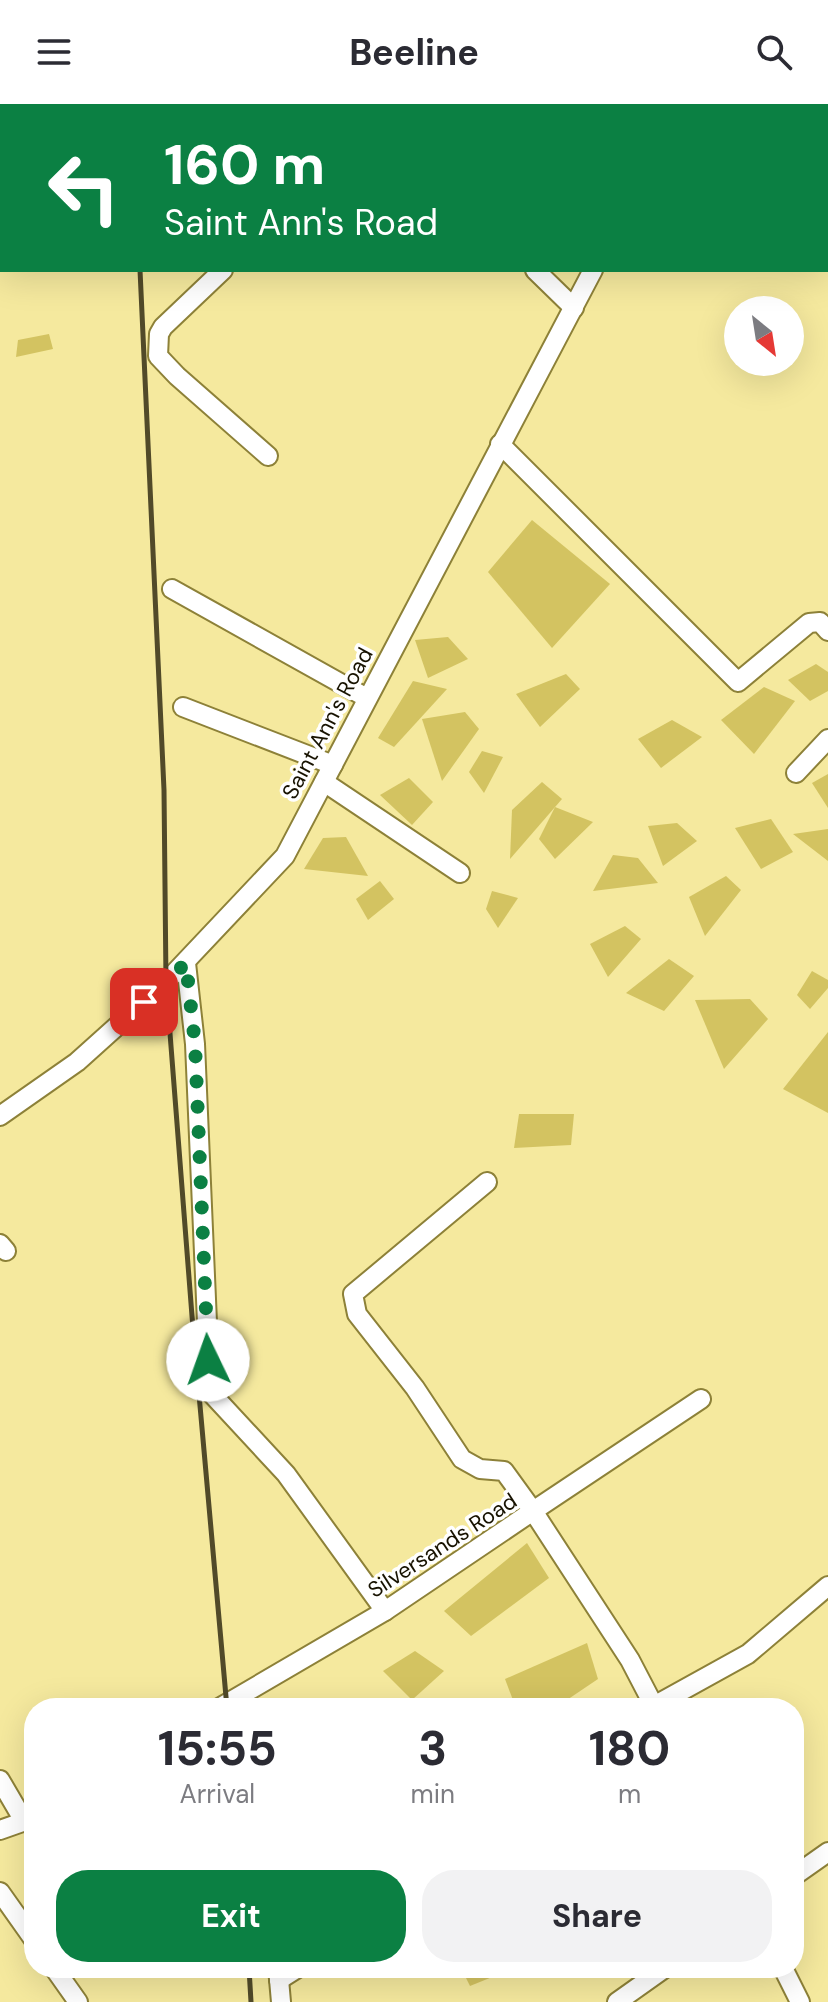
<!DOCTYPE html>
<style>
:root{--surface:#fff;--page:#f2f2f3;--text:#2b2b33;--muted:#7c7c81;--accent:#0b8043}
body{margin:0;font-family:"DM Sans",sans-serif;background:var(--page);color:var(--text);height:100vh;display:flex;flex-direction:column;font-size:30px;white-space:nowrap}
*{box-sizing:border-box;margin:0}
p{font-size:26px;color:var(--muted)}
.icon{flex:none;width:44px;height:44px;fill:none;stroke:currentColor;stroke-width:2;stroke-linecap:round;stroke-linejoin:round}
.map{position:relative;flex:1;overflow:hidden}
.sheet{position:absolute;left:24px;top:1594px;width:780px;height:280px;display:flex;flex-direction:column;background:var(--surface);border-radius:32px;box-shadow:0 8px 32px #0002}
.sheet>*{flex:none}
.banner{position:absolute;left:0px;top:0px;width:828px;height:168px;box-shadow:0 8px 32px #0002;background:#0b8043;color:#fff;overflow:hidden}
.needle{width:52px;rotate:150deg}
.fabs{position:absolute;left:724px;top:192px;display:grid;gap:16px}
.fabs a{display:grid;place-items:center;width:80px;height:80px;border-radius:50%;background:var(--surface);box-shadow:0 8px 32px #0002;font-size:40px}
.pin{position:absolute;display:grid;place-items:center;width:68px;height:68px;color:#fff;margin:-34px;border-radius:16px;box-shadow:0 4px 12px #0006}
.me{position:absolute;width:88px;margin:-44px;rotate:357deg;stroke-linejoin:round;filter:drop-shadow(0 0 6px #0008)}
.turn{display:flex;align-items:center;gap:28px;height:168px;padding:0 32px;font-size:36px}
.turn .icon{width:104px;height:104px;stroke-width:2.5}
.turn b{display:block;font-size:56px;line-height:68px}
.eta{display:flex;justify-content:space-evenly;align-items:center;height:136px;text-align:center}
.eta b{font-size:48px;font-weight:700;line-height:56px}
.button{display:flex;gap:16px;margin-top:auto;padding:16px 32px}
.button a{flex:1;height:92px;border-radius:32px;background:var(--accent);color:#fff;font-size:32px;font-weight:700;line-height:92px;text-align:center}
.button a+a{background:var(--page);color:var(--text)}
header{display:flex;justify-content:space-between;align-items:center;height:104px;padding:0 32px;background:var(--surface);font-size:36px;font-weight:700}
.map>svg:first-child{display:block}
.building{fill:#d3c361}
.lines{fill:none;stroke-linecap:round;stroke-linejoin:round}
.minor-casing{stroke:#8d8138;stroke-width:22}
.minor{stroke:#fff;stroke-width:18}
.rail{stroke:#514a29;stroke-width:5}
.route{stroke:#0b8043;stroke-width:14;stroke-dasharray:0 25.2}
.labels{text-anchor:middle;stroke-width:7;stroke-linejoin:round;paint-order:stroke}
.street-label{font-size:22px;fill:#171200;stroke:#fff}
</style>
<header><svg class="icon" aria-label="menu" viewBox="0 0 24 24"><path d="M4 6h16M4 12h16M4 18h16"/></svg>Beeline<svg class="icon" aria-label="search" viewBox="0 0 24 24"><circle cx="10" cy="10" r="6"/><path d="M15 15l6 6"/></svg></header>
<div class="map">
<svg width="828" height="1898" viewBox="0 0 828 1898">
<rect width="100%" height="100%" fill="#f5e99e"/>
<g class="building">
<polygon points="49,230 53,245 16,253 18,236"/>
<polygon points="532,416 610,480 552,544 488,468"/>
<polygon points="448,533 468,555 428,574 415,536"/>
<polygon points="816,560 828,568 828,587 810,597 788,576"/>
<polygon points="566,570 580,585 540,623 516,590"/>
<polygon points="413,577 447,585 394,643 378,634"/>
<polygon points="764,583 795,597 754,650 721,616"/>
<polygon points="465,608 479,625 442,677 422,615"/>
<polygon points="672,616 702,633 661,664 638,635"/>
<polygon points="482,647 503,653 484,689 469,668"/>
<polygon points="828,670 828,704 812,679"/>
<polygon points="409,674 433,698 412,721 380,691"/>
<polygon points="542,678 562,695 510,755 512,706"/>
<polygon points="555,703 593,718 555,755 539,735"/>
<polygon points="771,715 793,748 761,765 735,724"/>
<polygon points="677,719 697,737 663,762 648,722"/>
<polygon points="828,725 828,757 793,730"/>
<polygon points="346,733 368,772 304,765 323,734"/>
<polygon points="613,751 638,754 658,779 593,787"/>
<polygon points="726,772 741,786 705,832 689,793"/>
<polygon points="380,777 394,795 368,816 356,795"/>
<polygon points="492,787 518,794 498,824 486,805"/>
<polygon points="625,822 641,835 608,873 590,840"/>
<polygon points="669,855 694,872 664,907 626,889"/>
<polygon points="812,867 828,876 828,884 810,905 797,891"/>
<polygon points="750,895 768,915 724,965 695,896"/>
<polygon points="828,928 828,1009 783,985"/>
<polygon points="519,1010 574,1010 571,1041 514,1044"/>
<polygon points="527,1439 549,1474 471,1532 444,1507"/>
<polygon points="587,1539 598,1575 555,1604 516,1604 505,1575"/>
<polygon points="415,1547 444,1567 412,1596 383,1567"/>
<polygon points="461,1864 514,1864 470,1882"/>
</g>
<g class="lines">
<defs>
<g id="minor">
<polyline points="368,0 370,2"/>
<polyline points="581,0 583,2"/>
<polyline points="685,2 686,0"/>
<polyline points="0,75 2,75"/>
<polyline points="223,166 163,223 159,230 158,252 177,272 268,352"/>
<polyline points="535,166 574,204"/>
<polyline points="500,340 738,578 809,519 820,518 828,527"/>
<polyline points="172,485 367,594"/>
<polyline points="183,603 333,661"/>
<polyline points="796,669 828,635"/>
<polyline points="324,678 460,769"/>
<polyline points="186,859 195,940 210,1288 286,1370 385,1507"/>
<polyline points="0,1012 77,958 166,878 285,752 593,166"/>
<polyline points="487,1078 353,1190 357,1210 415,1284 462,1355 480,1365 504,1367 533,1407 701,1295"/>
<polyline points="0,1140 6,1147"/>
<polyline points="654,1602 748,1550 828,1482"/>
<polyline points="219,1604 385,1507 533,1407 630,1556 655,1604"/>
<polyline points="0,1676 24,1717"/>
<polyline points="0,1726 34,1714"/>
<polyline points="794,1772 828,1748"/>
<polyline points="0,1788 34,1836"/>
<polyline points="54,1864 78,1898"/>
<polyline points="278,1864 281,1898"/>
<polyline points="783,1864 800,1898"/>
<polyline points="279,1876 298,1864"/>
<polyline points="617,1898 665,1864"/>
</g>
</defs>
<use href="#minor" class="minor-casing"/>
<use href="#minor" class="minor"/>
<g class="rail">
<polyline points="128,0 129,2"/>
<polyline points="140,166 164,686 166,878 192,1212 227,1604"/>
<polyline points="249,1864 251,1898"/>
</g>
</g>
<g class="lines">
<polyline class="route" points="144,898 186,859 195,940 208,1256"/>
</g>
<g class="labels">
<g class="street-label">
<text transform="translate(327 619) rotate(-62)" y="8">Saint Ann's Road</text>
<text transform="translate(442 1441) rotate(-33)" y="8">Silversands Road</text>
</g>
</g>
</svg>
<div class="fabs">
<a><svg class="needle" viewBox="-14 -14 28 28"><path d="M0-13l5 13h-10z" fill="#e53935"/><path d="M0 13l5-13h-10z" fill="#7c7c81"/></svg></a>
</div>
<div class="pin" style="left:144px;top:898px;background:#d93025"><svg class="icon" aria-label="arrive" viewBox="0 0 24 24"><path d="M6 21V4h12l-3 4 3 4H6"/></svg></div>
<svg class="me" style="left:208px;top:1256px" viewBox="-20 -20 40 40"><circle r="19" fill="#fff"/><path d="M0-13L10 11 0 6-10 11z" fill="#0b8043"/></svg>
<div class="banner">
<div class="turn"><svg class="icon" aria-label="left" viewBox="0 0 24 24"><path d="M17 20v-9H6M10 6l-5 5 5 5"/></svg><div><b>160 m</b>Saint Ann's Road</div></div>
</div>
<section class="sheet">
<div class="eta">
<div><b>15:55</b><p>Arrival</p></div>
<div><b>3</b><p>min</p></div>
<div><b>180</b><p>m</p></div>
</div>
<div class="button"><a>Exit</a><a>Share</a></div>
</section>
</div>
